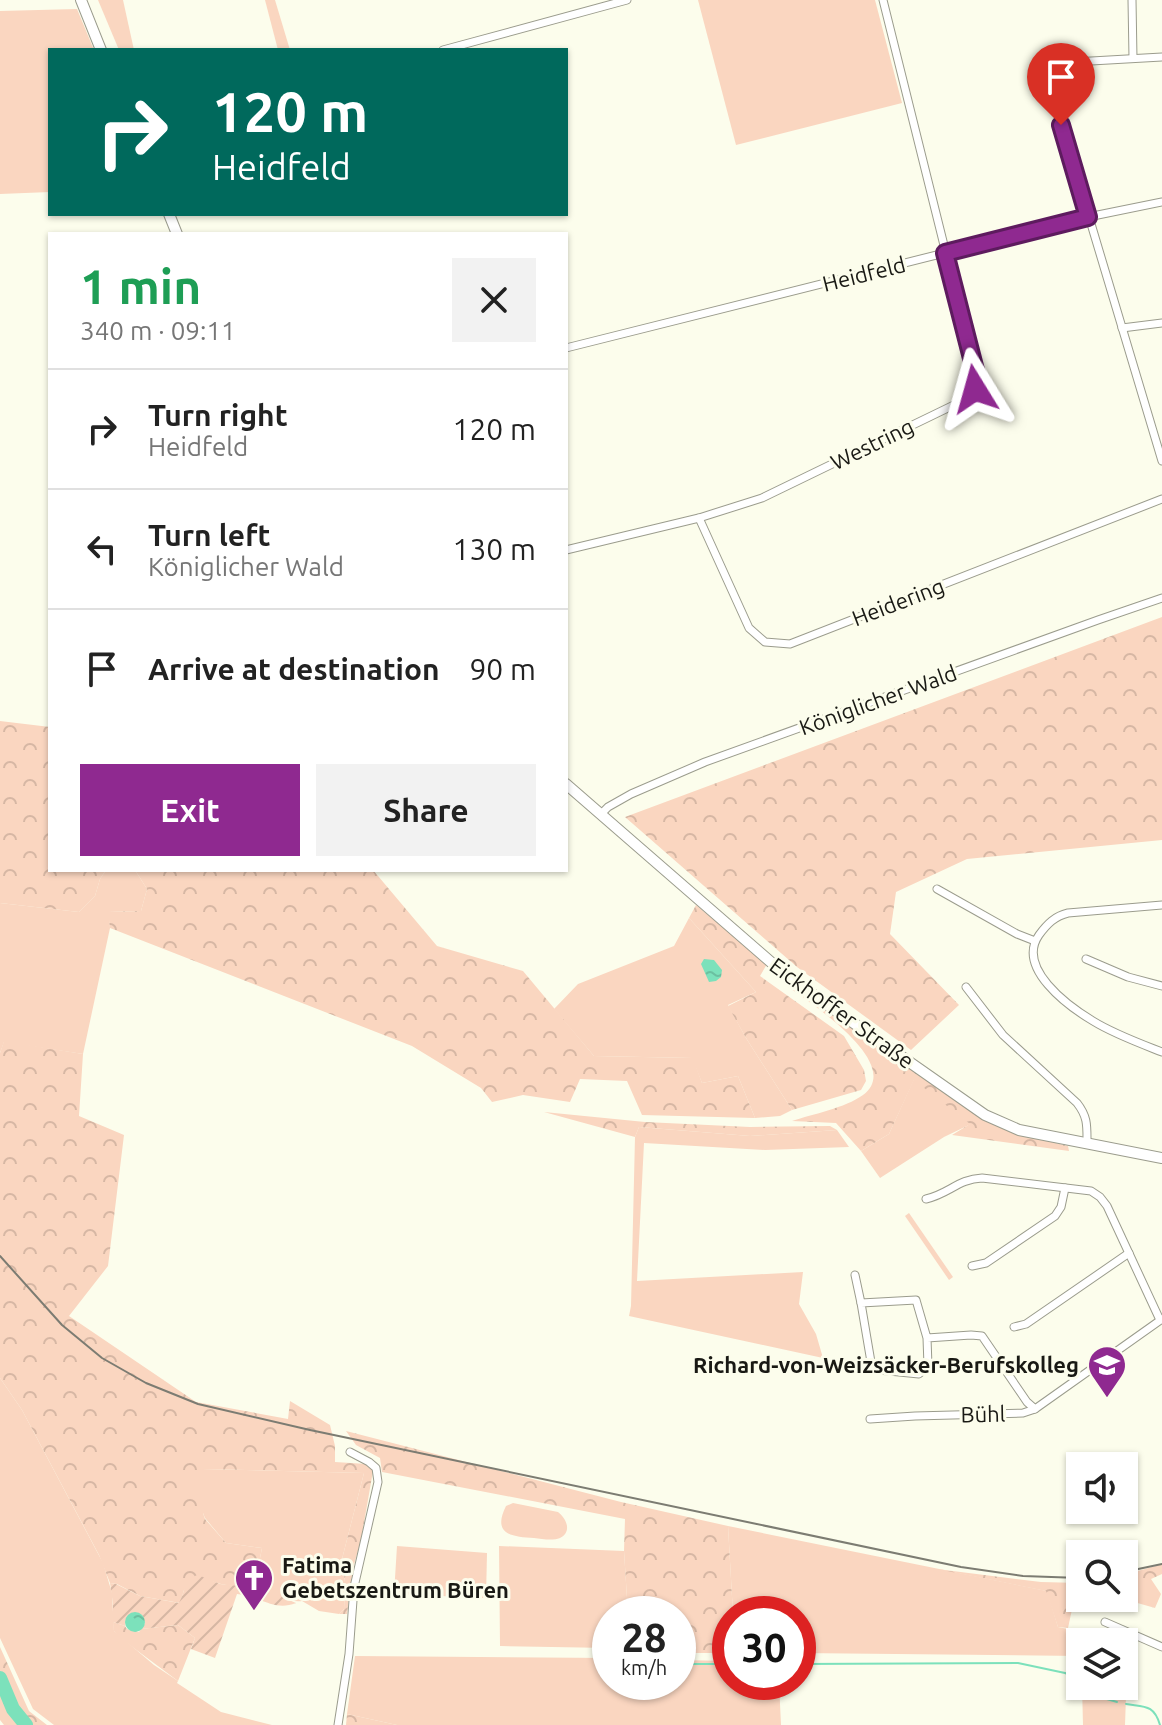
<!DOCTYPE html>
<meta charset="utf-8">
<style>
:root{--surface:#fff;--page:#f2f2f2;--text:#222;--muted:#767676;--line:#e0e0e0;--accent:#8f2990}
body{margin:0;font-family:Ubuntu,sans-serif;background:var(--page);color:var(--text);height:100vh;display:flex;flex-direction:column;font-size:30px;white-space:nowrap}
*{box-sizing:border-box;margin:0}
p{font-size:26px;color:var(--muted)}
.icon{flex:none;width:44px;height:44px;fill:none;stroke:currentColor;stroke-width:2;stroke-linecap:round;stroke-linejoin:round}
.map{position:relative;flex:1;overflow:hidden}
.drawer{position:absolute;left:48px;top:232px;width:520px;height:640px;display:flex;flex-direction:column;background:var(--surface);border-radius:0px;box-shadow:0 2px 6px #0004}
.drawer>*{flex:none}
.top-card{position:absolute;left:48px;top:48px;width:520px;height:168px;border-radius:0px;box-shadow:0 2px 6px #0004;background:#00695c;color:#fff;overflow:hidden}
.fabs{position:absolute;left:1066px;top:1452px;display:grid;gap:16px}
.fabs a{display:grid;place-items:center;width:72px;height:72px;border-radius:0px;background:var(--surface);box-shadow:0 2px 6px #0004;font-size:40px}
.speed{position:absolute;left:592px;top:1596px;display:flex;gap:16px;font-size:40px;font-weight:700;text-align:center}
.speed>*{display:grid;place-content:center;width:104px;height:104px;border-radius:50%;background:var(--surface);box-shadow:0 2px 6px #0004;line-height:1}
.speed small{font-size:20px;font-weight:400}
.speed .limit{border:12px solid #d22;background:#fff;color:#111}
.pin{position:absolute;display:grid;place-items:center;width:68px;height:68px;color:#fff;margin:-82px -34px;border-radius:50% 50% 50% 0;rotate:-45deg;box-shadow:0 0 8px #0007}
.pin .icon{rotate:45deg}
.me{position:absolute;width:88px;margin:-44px;rotate:352deg;stroke-linejoin:round;filter:drop-shadow(0 0 6px #0008)}
.turn{display:flex;align-items:center;gap:28px;height:168px;padding:0 32px;font-size:36px}
.turn .icon{width:104px;height:104px;stroke-width:2.5}
.turn b{display:block;font-size:56px;line-height:68px}
.round{display:grid;place-items:center;flex:none;width:84px;height:84px;border-radius:0px;background:var(--page)}
.summary{display:flex;align-items:center;justify-content:space-between;height:136px;padding:0 32px}
h1{font-size:48px;font-weight:600;line-height:60px;color:#1e9e55}
.button{display:flex;gap:16px;margin-top:auto;padding:16px 32px}
.button a{flex:1;height:92px;border-radius:0px;background:var(--accent);color:#fff;font-size:32px;font-weight:600;line-height:92px;text-align:center}
.button a+a{background:var(--page);color:var(--text)}
ul{padding:0;list-style:none}
li{display:flex;align-items:center;gap:24px;height:120px;padding:0 32px;border-top:2px solid var(--line)}
li div{flex:1}
li b{display:block;font-size:30px}
li em{font-style:normal}
.map>svg:first-child{display:block}
.green{fill:#fad6c0}
.forest{fill:url(#forest-crowns)}
.garden{fill:url(#garden-furrows)}
.water{fill:url(#water-ripples)}
.lines{fill:none;stroke-linecap:round;stroke-linejoin:round}
.stream{stroke:#7ce1bb;stroke-width:2}
.river{stroke:#7ce1bb;stroke-width:14}
.minor-casing{stroke:#9b9c8d;stroke-width:9}
.secondary-casing{stroke:#9b9c8d;stroke-width:12}
.minor{stroke:#fff;stroke-width:7}
.secondary{stroke:#fff;stroke-width:10}
.rail{stroke:#7c7c72;stroke-width:2}
.route-casing{stroke:#5d1b5e;stroke-width:20}
.route{stroke:#8f2990;stroke-width:14}
.labels{text-anchor:middle;stroke-width:6;stroke-linejoin:round;paint-order:stroke}
.street-label{font-size:22px;fill:#191914;stroke:#fcfdec}
.poi-label{font-size:22px;font-weight:bold;fill:#191914;stroke:#fcfdec;text-anchor:end}
</style>
<div class="map">
<svg width="1162" height="1725" viewBox="0 0 1162 1725">
<defs>
<pattern id="forest-crowns" width="20" height="18" patternUnits="userSpaceOnUse" patternTransform="scale(2)"><rect width="20" height="18" fill="#fad6c0"/><path d="M2 6a3 3 0 1 1 6 0M12 15a3 3 0 1 1 6 0" fill="none" stroke="#d6b7a4"/></pattern>
<pattern id="garden-furrows" width="10" height="10" patternUnits="userSpaceOnUse" patternTransform="scale(2)"><rect width="10" height="10" fill="#fad6c0"/><path d="M-1 1l2-2M0 10L10 0M9 11l2-2" fill="none" stroke="#d6b7a4"/></pattern>
<pattern id="water-ripples" width="26" height="14" patternUnits="userSpaceOnUse" patternTransform="scale(2)"><rect width="26" height="14" fill="#7ce1bb"/><path d="M2 4q2-2 4 0t4 0M15 11q2-2 4 0t4 0" fill="none" stroke="#6bc0a0"/></pattern>
</defs>
<rect width="100%" height="100%" fill="#fcfdec"/>
<g class="green">
<polygon points="98,0 123,0 134,50 119,50"/>
<polygon points="265,0 275,0 290,50 278,50"/>
<polygon points="698,0 875,0 902,103 736,145"/>
<polygon points="77,9 94,50 50,50 50,192 0,194 0,11"/>
<polygon points="106,870 135,870 147,889 141,911 109,912 110,928 83,1054 4,1042 0,1053 0,903 79,912 95,896 100,879"/>
<polygon points="689,918 756,992 728,1005 746,1038 792,1110 780,1116 755,1118 738,1076 702,1083 692,1058 594,1056 554,1009 578,984 674,946"/>
<polygon points="914,1079 971,1124 944,1137 880,1178 861,1151 889,1134"/>
<polygon points="639,1127 750,1136 837,1130 849,1147 765,1150 644,1143 637,1281 803,1272 799,1304 816,1334 823,1358 629,1316 631,1306 635,1137"/>
<polygon points="909,1213 953,1277 949,1280 905,1216"/>
<polygon points="0,1378 22,1410 103,1563 112,1593 114,1631 154,1665 178,1681 177,1683 221,1712 272,1725 54,1725 33,1709 0,1638"/>
<path d="M203,1469l161,4 -22,86 3,23 -1,27 -5,5 -20,-3 -17,-10c-9,2 -32,-6 -43,-10l2,-5 -6,-3 7,-35 -36,-5 -21,-25 -2,-5z"/>
<path d="M513,1503l45,9c9,7 14,20 2,26 -7,3 -18,1 -26,0 -23,-1 -42,-4 -28,-32z"/>
<polygon points="728,1526 1047,1591 1058,1627 1117,1639 1138,1647 1136,1662 1124,1661 1124,1642 1080,1642 1080,1656 798,1653 798,1614 733,1614"/>
<polygon points="397,1546 487,1553 486,1598 394,1594"/>
<polygon points="499,1546 624,1551 628,1614 610,1614 610,1648 500,1646"/>
<polygon points="355,1656 610,1658 610,1682 678,1682 678,1660 730,1661 730,1682 779,1682 781,1725 397,1725 347,1714"/>
<polygon points="1124,1669 1127,1669 1125,1725 1083,1725 1082,1686 1124,1686"/>
</g>
<g class="forest">
<polygon points="1162,617 1162,840 967,859 896,892 890,934 959,1005 911,1050 797,967 625,817"/>
<polygon points="0,721 50,727 50,870 106,870 100,879 95,896 79,912 0,903"/>
<polygon points="135,870 373,870 437,946 523,971 594,1056 693,1058 702,1083 738,1076 755,1118 642,1115 627,1081 580,1079 570,1102 523,1095 492,1102 481,1088 412,1046 110,928 108,912 141,911 147,889"/>
<polygon points="696,905 767,964 760,976 844,1036 864,1070 866,1081 861,1090 792,1110 746,1038 728,1006 756,992 689,918"/>
<path d="M787,986l10,1 93,68 95,65 34,14 49,12 1,5 -117,-16 18,-11 -56,-44 -25,54 -28,17 -25,-28 -44,-2c21,-7 53,-13 71,-26 42,-31 -54,-93 -76,-109z"/>
<path d="M4,1041l79,13 -4,62 45,19 -16,131 -39,50 127,86 92,17 2,-18 40,24 5,21v16l32,2 6,7 -12,69 -8,28 -6,46h-8l5,-5 1,-27 -3,-23 22,-86 -161,-4v44l2,6 21,24 36,5 -7,35 -5,-2 -3,6c-12,0 -24,-2 -36,-6l-27,9 -4,13 -40,-7 -23,-12 -7,-1 -11,-28 -77,-145 -22,-32v-325z"/>
<polygon points="544,1112 645,1122 750,1127 830,1126 837,1130 750,1136 639,1127 635,1137"/>
<polygon points="346,1431 621,1502 728,1526 733,1614 730,1614 730,1653 678,1653 678,1614 628,1614 624,1551 625,1519 382,1472 380,1458 356,1445"/>
<polygon points="1162,1564 1162,1574 1151,1579 1161,1594 1155,1608 1120,1598 1124,1598 1124,1575"/>
<polygon points="937,1569 1041,1582 1080,1583 1080,1586 1077,1586 1068,1628 1058,1627 1046,1591"/>
<polygon points="113,1622 125,1626 127,1629 139,1632 141,1629 178,1625 195,1638 178,1681 119,1637 114,1631"/>
<polygon points="0,1647 29,1711 47,1725 4,1725 0,1720"/>
<polygon points="347,1714 397,1725 346,1725"/>
</g>
<g class="garden">
<path d="M198,1575l22,9 27,3 -3,8 -7,-1 -22,64 -24,-9 4,-11 -17,-13 -37,4 4,-6 -2,-6 -15,-2 -3,11 -12,-4v-18l-3,-21 6,1 24,12 39,7c6,-10 5,-25 19,-28z"/>
<path d="M259,1591l23,6 14,6c-15,6 -25,1 -39,-4z"/>
</g>
<g class="water">
<polygon points="704,959 714,960 722,970 721,977 716,981 709,982 701,964"/>
<circle cx="135" cy="1622" r="10"/>
</g>
<g class="lines">
<g class="stream">
<polyline points="678,1664 730,1664"/>
<polyline points="798,1664 1018,1663 1065,1673 1080,1679"/>
<polyline points="1089,1686 1100,1697 1117,1702"/>
<path d="M1126,1704c18,3 28,0 34,21"/>
</g>
<polyline class="river" points="0,1678 13,1709 26,1725"/>
<defs>
<g id="minor">
<polyline points="1132,0 1133,58"/>
<polyline points="443,50 627,0"/>
<polyline points="1162,57 1056,63 1048,69 1048,80 1162,461"/>
<polyline points="1122,328 1162,323"/>
<polyline points="566,348 1088,217 1162,202"/>
<polyline points="699,518 749,628 765,642 790,644 1162,499"/>
<polyline points="566,550 699,518 762,498 956,404 965,399 975,389 976,374 883,0"/>
<polyline points="601,814 608,807 631,794 705,762 1098,620 1162,598"/>
<polyline points="937,889 1017,934 1035,941"/>
<path d="M1162,905l-94,8c-13,3 -21,11 -29,22 -23,33 29,71 54,86 21,13 46,22 69,31"/>
<polyline points="1086,959 1128,977 1162,986"/>
<path d="M966,987l37,48 74,68c11,14 10,23 10,41"/>
<path d="M926,1199c23,-5 32,-20 56,-21l109,13 9,6 7,9 53,114"/>
<polyline points="972,1266 986,1263 1055,1216 1061,1207 1065,1188"/>
<polyline points="855,1275 861,1303"/>
<polyline points="1014,1327 1026,1324 1129,1253"/>
<polyline points="927,1338 928,1366 919,1374 879,1370 871,1362 861,1303 916,1300 927,1338 971,1335 982,1336 1027,1402 1035,1409"/>
<polyline points="870,1419 915,1416 1023,1413 1035,1409 1162,1319"/>
<polyline points="1105,1622 1162,1647"/>
<polyline points="338,1725 349,1654 354,1587 378,1482 376,1468 369,1462 350,1452"/>
</g>
<g id="secondary">
<polyline points="81,0 101,50"/>
<polyline points="169,214 177,234"/>
<polyline points="566,784 788,977 985,1115 1019,1130 1162,1158"/>
</g>
</defs>
<use href="#minor" class="minor-casing"/>
<use href="#secondary" class="secondary-casing"/>
<use href="#minor" class="minor"/>
<use href="#secondary" class="secondary"/>
<g class="rail">
<polyline points="0,1256 62,1325 102,1358 146,1383 198,1404 310,1430 961,1567 1023,1576 1080,1578"/>
<polyline points="1124,1572 1162,1564"/>
</g>
</g>
<g class="lines">
<defs>
<polyline id="route" points="975,389 976,374 945,253 1088,217 1061,125"/>
</defs>
<use href="#route" class="route-casing"/>
<use href="#route" class="route"/>
</g>
<defs>
<symbol id="school-pin" viewBox="-11 -11 22 30"><path d="M0 17L-7.5 6A9.5 9.5 0 1 1 7.5 6Z" fill="#8f2990" stroke="#fcfdec"/><path d="M0-5L7-2L0 1L-7-2ZM-4 1L0 2.5L4 1V4Q0 6-4 4Z" fill="#fff"/></symbol>
<symbol id="church-pin" viewBox="-11 -11 22 30"><path d="M0 17L-7.5 6A9.5 9.5 0 1 1 7.5 6Z" fill="#8f2990" stroke="#fcfdec"/><path d="M-1.2-6h2.4v3.5h3.3v2.4h-3.3V6h-2.4V-.1h-3.3v-2.4h3.3Z" fill="#fff"/></symbol>
</defs>
<g fill-rule="evenodd">
<use href="#school-pin" x="1085" y="1343" width="44" height="60"/>
<use href="#church-pin" x="232" y="1556" width="44" height="60"/>
</g>
<g class="labels">
<g class="street-label">
<text transform="translate(864 274) rotate(-14)" y="8">Heidfeld</text>
<text transform="translate(872 444) rotate(-26)" y="8">Westring</text>
<text transform="translate(898 602) rotate(-21)" y="8">Heidering</text>
<text transform="translate(878 700) rotate(-20)" y="8">Königlicher Wald</text>
<text transform="translate(842 1013) rotate(36)" y="8">Eickhoffer Straße</text>
<text transform="translate(983 1414) rotate(-1)" y="8">Bühl</text>
</g>
<g class="poi-label">
<text x="1079" y="1373">Richard-von-Weizsäcker-Berufskolleg</text>
<text x="282" y="1573" text-anchor="start">Fatima<tspan x="282" dy="25">Gebetszentrum Büren</tspan></text>
</g>
</g>
</svg>
<div class="fabs">
<a><svg class="icon" aria-label="sound" viewBox="0 0 24 24"><path d="M4 9h4l5-4v14l-5-4H4zM17 9q2 3 0 6"/></svg></a>
<a><svg class="icon" aria-label="search" viewBox="0 0 24 24"><circle cx="10" cy="10" r="6"/><path d="M15 15l6 6"/></svg></a>
<a><svg class="icon" aria-label="layers" viewBox="0 0 24 24"><path d="M12 4l9 5-9 5-9-5zM3 14l9 5 9-5"/></svg></a>
</div>
<div class="speed"><div>28<small>km/h</small></div><div class="limit">30</div></div>
<div class="pin" style="left:1061px;top:125px;background:#d93025"><svg class="icon" aria-label="arrive" viewBox="0 0 24 24"><path d="M6 21V4h12l-3 4 3 4H6"/></svg></div>
<svg class="me" style="left:975px;top:389px" viewBox="-20 -20 40 40"><path d="M0-17L14 15 0 8-14 15z" fill="#8f2990" stroke="#fff" stroke-width="4"/></svg>
<div class="top-card">
<div class="turn"><svg class="icon" aria-label="right" viewBox="0 0 24 24"><path d="M7 20v-9h11M14 6l5 5-5 5"/></svg><div><b>120 m</b>Heidfeld</div></div>
</div>
<section class="drawer">
<div class="summary"><div><h1>1 min</h1><p>340 m · 09:11</p></div><a class="round"><svg class="icon" aria-label="close" viewBox="0 0 24 24"><path d="M6 6l12 12M18 6L6 18"/></svg></a></div>
<ul>
<li><svg class="icon" aria-label="right" viewBox="0 0 24 24"><path d="M7 20v-9h11M14 6l5 5-5 5"/></svg><div><b>Turn right</b><p>Heidfeld</p></div><em>120 m</em></li>
<li><svg class="icon" aria-label="left" viewBox="0 0 24 24"><path d="M17 20v-9H6M10 6l-5 5 5 5"/></svg><div><b>Turn left</b><p>Königlicher Wald</p></div><em>130 m</em></li>
<li><svg class="icon" aria-label="arrive" viewBox="0 0 24 24"><path d="M6 21V4h12l-3 4 3 4H6"/></svg><div><b>Arrive at destination</b></div><em>90 m</em></li>
</ul>
<div class="button"><a>Exit</a><a>Share</a></div>
</section>
</div>
